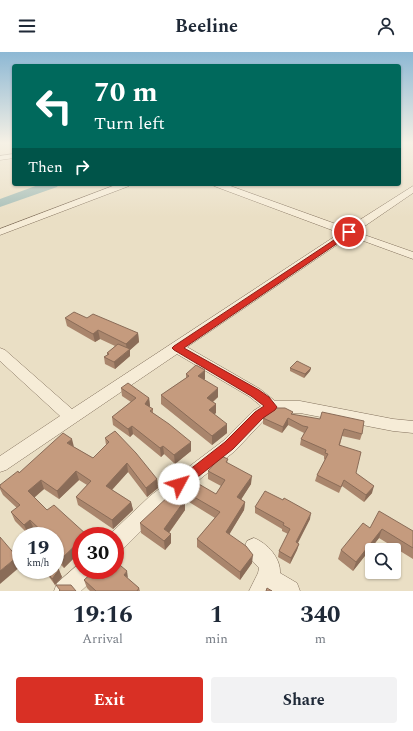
<!DOCTYPE html>
<style>
:root{--surface:#fff;--page:#f2f2f3;--text:#1f2937;--muted:#747a83;--accent:#d93025}
body{margin:0;font-family:Spectral,serif;background:var(--page);color:var(--text);height:100vh;display:flex;flex-direction:column;font-size:15px;white-space:nowrap}
*{box-sizing:border-box;margin:0}
p{font-size:13px;color:var(--muted)}
.icon{flex:none;width:22px;height:22px;fill:none;stroke:currentColor;stroke-width:2;stroke-linecap:round;stroke-linejoin:round}
.map{position:relative;height:539px;overflow:hidden}
.details{display:flex;flex-direction:column;background:var(--surface);flex:1}
.details>*{flex:none}
.top-card{position:absolute;left:12px;top:12px;width:389px;height:122px;border-radius:4px;box-shadow:0 1px 3px #0004;background:#00695c;color:#fff;overflow:hidden}
.tools{position:absolute;left:365px;top:491px;display:grid;gap:8px}
.tools a{display:grid;place-items:center;width:36px;height:36px;border-radius:4px;background:var(--surface);box-shadow:0 1px 3px #0004;font-size:20px}
.speed{position:absolute;left:12px;top:475px;display:flex;gap:8px;font-size:20px;font-weight:700;text-align:center}
.speed>*{display:grid;place-content:center;width:52px;height:52px;border-radius:50%;background:var(--surface);box-shadow:0 1px 3px #0004;line-height:1}
.speed small{font-size:10px;font-weight:400}
.speed .limit{border:6px solid #d22;background:#fff;color:#111}
.pin{position:absolute;display:grid;place-items:center;width:34px;height:34px;color:#fff;margin:-17px;border:2px solid #fff;border-radius:50%;box-shadow:0 1px 4px #0007}
.me{position:absolute;width:44px;margin:-22px;rotate:51deg;stroke-linejoin:round;filter:drop-shadow(0 0 3px #0008)}
.turn{display:flex;align-items:center;gap:14px;height:84px;padding:0 16px;font-size:18px}
.turn .icon{width:52px;height:52px;stroke-width:2.5}
.turn b{display:block;font-size:28px;line-height:34px}
.then{display:flex;align-items:center;height:38px;padding:0 16px;background:#0003;gap:8px;font-size:15px}
.eta{display:flex;justify-content:space-evenly;align-items:center;height:68px;text-align:center}
.eta b{font-size:24px;font-weight:700;line-height:28px}
.action{display:flex;gap:8px;margin-top:auto;padding:8px 16px}
.action a{flex:1;height:46px;border-radius:4px;background:var(--accent);color:#fff;font-size:16px;font-weight:700;line-height:46px;text-align:center}
.action a+a{background:var(--page);color:var(--text)}
header{display:flex;justify-content:space-between;align-items:center;height:52px;padding:0 16px;background:var(--surface);font-size:18px;font-weight:700}
.map>svg:first-child{display:block}
.lines{fill:none;stroke-linecap:round;stroke-linejoin:round}
.river{fill:#a6beb7;fill-rule:evenodd}
.minor-casing{stroke:#83715d;stroke-width:1}
.minor{fill:#f6ecd7;fill-rule:evenodd}
.wall{fill:#a9856c}
.shaded-wall{fill:#8a6c58}
.building{fill:#c59b7e;stroke:#8a6c58}
.route{fill:#d93025;stroke:#8d1f18}
</style>
<header><svg class="icon" aria-label="menu" viewBox="0 0 24 24"><path d="M4 6h16M4 12h16M4 18h16"/></svg>Beeline<svg class="icon" aria-label="person" viewBox="0 0 24 24"><circle cx="12" cy="8" r="4"/><path d="M4 21q1-7 8-7t8 7"/></svg></header>
<div class="map">
<svg width="413" height="539" viewBox="0 0 413 539">
<rect width="100%" height="100%" fill="#eadfc5"/>
<g class="lines">
<polygon class="river" points="41,132 59,132 57,135 0,155 0,147"/>
<defs>
<g id="minor">
<polygon points="14,102 14,106 0,108 0,104"/>
<polygon points="118,132 130,132 129,134 0,183 0,177"/>
<polygon points="213,132 225,132 347,176 413,134 413,141 356,180 413,200 413,207 350,184 187,295 260,337 275,349 300,349 393,367 413,369 413,381 393,379 300,361 274,361 265,367 235,399 164,456 122,498 115,501 115,484 108,484 150,444 223,389 253,359 261,354 250,345 177,302 6,418 0,420 0,404 60,364 0,309 0,296 5,298 72,357 340,181 214,134"/>
<path d="M254,486c13,5 27,20 26,35l17,10 3,8h-51l9,-18 1,-5 -12,-13 -3,-7 3,-7z"/>
<polygon points="81,510 81,518 98,518 95,526 81,539 54,539 57,531"/>
</g>
</defs>
<use href="#minor" class="minor-casing"/>
<use href="#minor" class="minor"/>
</g>
<g class="wall">
<polygon points="65,266 87,266 138,281 139,290 130,298 130,304 115,317 105,312 104,305 107,303 107,301 115,294 100,287 95,290 67,274"/>
<polygon points="290,316 311,316 310,319 304,326 290,319"/>
<polygon points="186,322 205,327 204,328 218,345 213,350 216,352 216,361 214,362 227,381 212,393 161,352 161,343 186,326"/>
<polygon points="121,336 149,346 150,354 149,355 153,357 153,361 191,399 175,412 164,402 161,405 133,382 130,385 113,373 112,365 131,350 122,344"/>
<polygon points="292,362 362,382 360,388 342,384 340,393 356,421 372,441 364,450 342,434 339,441 315,429 317,423 325,408 324,407 324,404 300,393 301,387 304,381 288,373 282,381 263,372 263,366"/>
<polygon points="105,386 157,427 158,436 147,445 128,420 112,438 131,450 133,458 113,477 78,453 76,445 87,433 79,428 59,447 44,437 34,446 47,458 87,483 87,484 81,484 81,499 64,516 56,508 55,506 55,499 56,498 55,498 55,484 41,484 34,477 28,482 15,469 11,460 17,456 3,443 0,437 0,433 19,421 74,395 93,406 106,393"/>
<polygon points="228,407 227,411 251,432 241,447 245,450 244,458 229,482 252,511 240,528 197,495 197,487 215,466 189,450 189,442 216,442 221,434 208,427 208,419"/>
<polygon points="185,448 185,458 169,481 171,491 165,498 141,481 140,471"/>
<polygon points="255,455 310,467 298,491 299,492 297,498 290,512 278,505 279,499 288,482 282,479 282,477 255,461"/>
<polygon points="370,476 413,479 413,507 379,486 353,519 338,507 341,498"/>
<polygon points="119,497 121,505 117,510 128,527 139,536 140,539 90,539 87,536 84,528"/>
<polygon points="44,518 59,518 62,525 55,533"/>
</g>
<g class="shaded-wall">
<polygon points="98,278 100,287 95,290 93,282"/>
<polygon points="138,281 139,290 130,298 130,304 115,317 114,310 127,300 126,292"/>
<polygon points="311,316 310,319 304,326 305,322"/>
<polygon points="205,318 205,327 198,333 198,324"/>
<polygon points="218,336 218,345 207,354 207,346"/>
<polygon points="149,346 150,354 146,360 145,352"/>
<polygon points="216,352 216,361 209,366 209,358"/>
<polygon points="288,366 288,373 282,381 283,375"/>
<polygon points="227,372 227,381 212,393 212,384"/>
<polygon points="132,374 133,382 130,385 128,377"/>
<polygon points="72,387 74,395 67,391"/>
<polygon points="191,390 191,399 175,412 174,403"/>
<polygon points="163,394 164,402 161,405 160,396"/>
<polygon points="127,411 128,420 108,442 106,434"/>
<polygon points="76,419 79,428 59,447 57,439"/>
<polygon points="252,424 251,432 237,454 237,445"/>
<polygon points="157,427 158,436 147,445 146,436"/>
<polygon points="41,428 44,437 31,448 28,439"/>
<polygon points="374,434 372,441 364,450 366,443"/>
<polygon points="185,448 185,458 165,486 164,477"/>
<polygon points="131,450 133,458 113,477 112,468"/>
<polygon points="245,450 244,458 226,488 226,480"/>
<polygon points="311,461 310,467 295,496 296,490"/>
<polygon points="30,468 34,477 28,482 24,473"/>
<polygon points="382,477 379,486 353,519 356,510"/>
<polygon points="171,482 171,491 165,498 164,489"/>
<polygon points="81,488 81,499 64,516 61,507"/>
<polygon points="299,492 297,498 290,512 291,506"/>
<polygon points="119,497 121,505 115,512 115,502"/>
<polygon points="253,503 252,511 240,528 240,520"/>
<polygon points="17,505 21,514 0,532 0,519"/>
<polygon points="59,518 62,525 55,533 52,527"/>
<polygon points="127,519 128,526 124,523"/>
</g>
<g class="building">
<polygon points="74,260 87,266 93,262 138,281 126,292 98,278 93,282 65,266"/>
<polygon points="118,292 130,297 114,310 104,305 109,302 107,301"/>
<polygon points="297,309 311,316 305,322 290,316"/>
<polygon points="196,313 205,318 198,324 218,336 207,346 216,352 209,358 227,372 212,384 161,343 189,324 186,322"/>
<polygon points="128,331 149,346 145,352 153,357 150,359 169,372 191,390 174,403 163,394 160,396 132,374 128,377 112,365 136,346 121,336"/>
<polygon points="276,356 285,356 293,360 291,362 320,367 322,360 364,369 362,382 344,377 339,393 361,400 356,421 374,434 366,443 344,428 341,435 317,423 328,402 325,401 326,398 301,387 308,375 303,374 288,366 283,375 263,366"/>
<polygon points="115,379 136,401 157,427 146,436 127,411 106,434 131,450 112,468 76,445 91,429 76,419 57,439 41,428 28,439 47,458 54,453 87,483 86,484 81,484 81,488 61,507 55,502 55,499 59,496 55,492 55,484 47,484 30,468 24,473 11,460 20,453 0,435 0,433 18,419 19,421 63,381 72,387 67,391 93,406 109,390 105,386"/>
<polygon points="221,404 228,407 226,410 252,424 237,445 245,450 226,480 246,494 253,503 240,520 197,487 220,460 189,442 197,431 216,442 225,428 208,419"/>
<polygon points="265,439 283,448 284,446 311,461 296,490 299,492 291,506 279,499 290,477 283,473 284,471 255,455"/>
<polygon points="172,441 185,448 164,477 171,482 164,489 140,471"/>
<polygon points="379,459 413,479 413,496 382,477 356,510 341,498 363,471 370,476"/>
<polygon points="0,485 17,505 0,519"/>
<polygon points="115,494 119,497 115,502"/>
<polygon points="115,509 127,519 124,523 139,536 137,539 96,539 84,528 94,519 94,518 115,518"/>
<polygon points="55,513 59,518 52,527 46,518 55,518"/>
<polygon points="56,533 71,533 76,539 59,539 60,538"/>
<polygon points="267,536 272,539 266,539"/>
</g>
<linearGradient id="sky" x2="0" y2="1"><stop stop-color="#8db8d4"/><stop offset="0.55" stop-color="#f6f1e5"/><stop offset="1" stop-color="#f6f1e5" stop-opacity="0"/></linearGradient>
<rect width="413" height="165" fill="url(#sky)"/>
<polygon class="route" points="349,178 351,179 351,182 184,296 259,338 269,345 277,355 275,358 263,366 233,397 184,436 179,438 175,436 173,432 175,429 225,390 255,360 264,354 251,344 174,298 172,296 174,294"/>
</svg>
<div class="tools">
<a><svg class="icon" aria-label="search" viewBox="0 0 24 24"><circle cx="10" cy="10" r="6"/><path d="M15 15l6 6"/></svg></a>
</div>
<div class="speed"><div>19<small>km/h</small></div><div class="limit">30</div></div>
<div class="pin" style="left:349px;top:180px;background:#d93025"><svg class="icon" aria-label="arrive" viewBox="0 0 24 24"><path d="M6 21V4h12l-3 4 3 4H6"/></svg></div>
<svg class="me" style="left:179px;top:432px" viewBox="-20 -20 40 40"><circle r="19" fill="#fff"/><path d="M0-13L10 11 0 6-10 11z" fill="#d93025"/></svg>
<div class="top-card">
<div class="turn"><svg class="icon" aria-label="left" viewBox="0 0 24 24"><path d="M17 20v-9H6M10 6l-5 5 5 5"/></svg><div><b>70 m</b>Turn left</div></div>
<div class="then">Then<svg class="icon" aria-label="right" viewBox="0 0 24 24"><path d="M7 20v-9h11M14 6l5 5-5 5"/></svg></div>
</div>
</div>
<section class="details">
<div class="eta">
<div><b>19:16</b><p>Arrival</p></div>
<div><b>1</b><p>min</p></div>
<div><b>340</b><p>m</p></div>
</div>
<div class="action"><a>Exit</a><a>Share</a></div>
</section>
